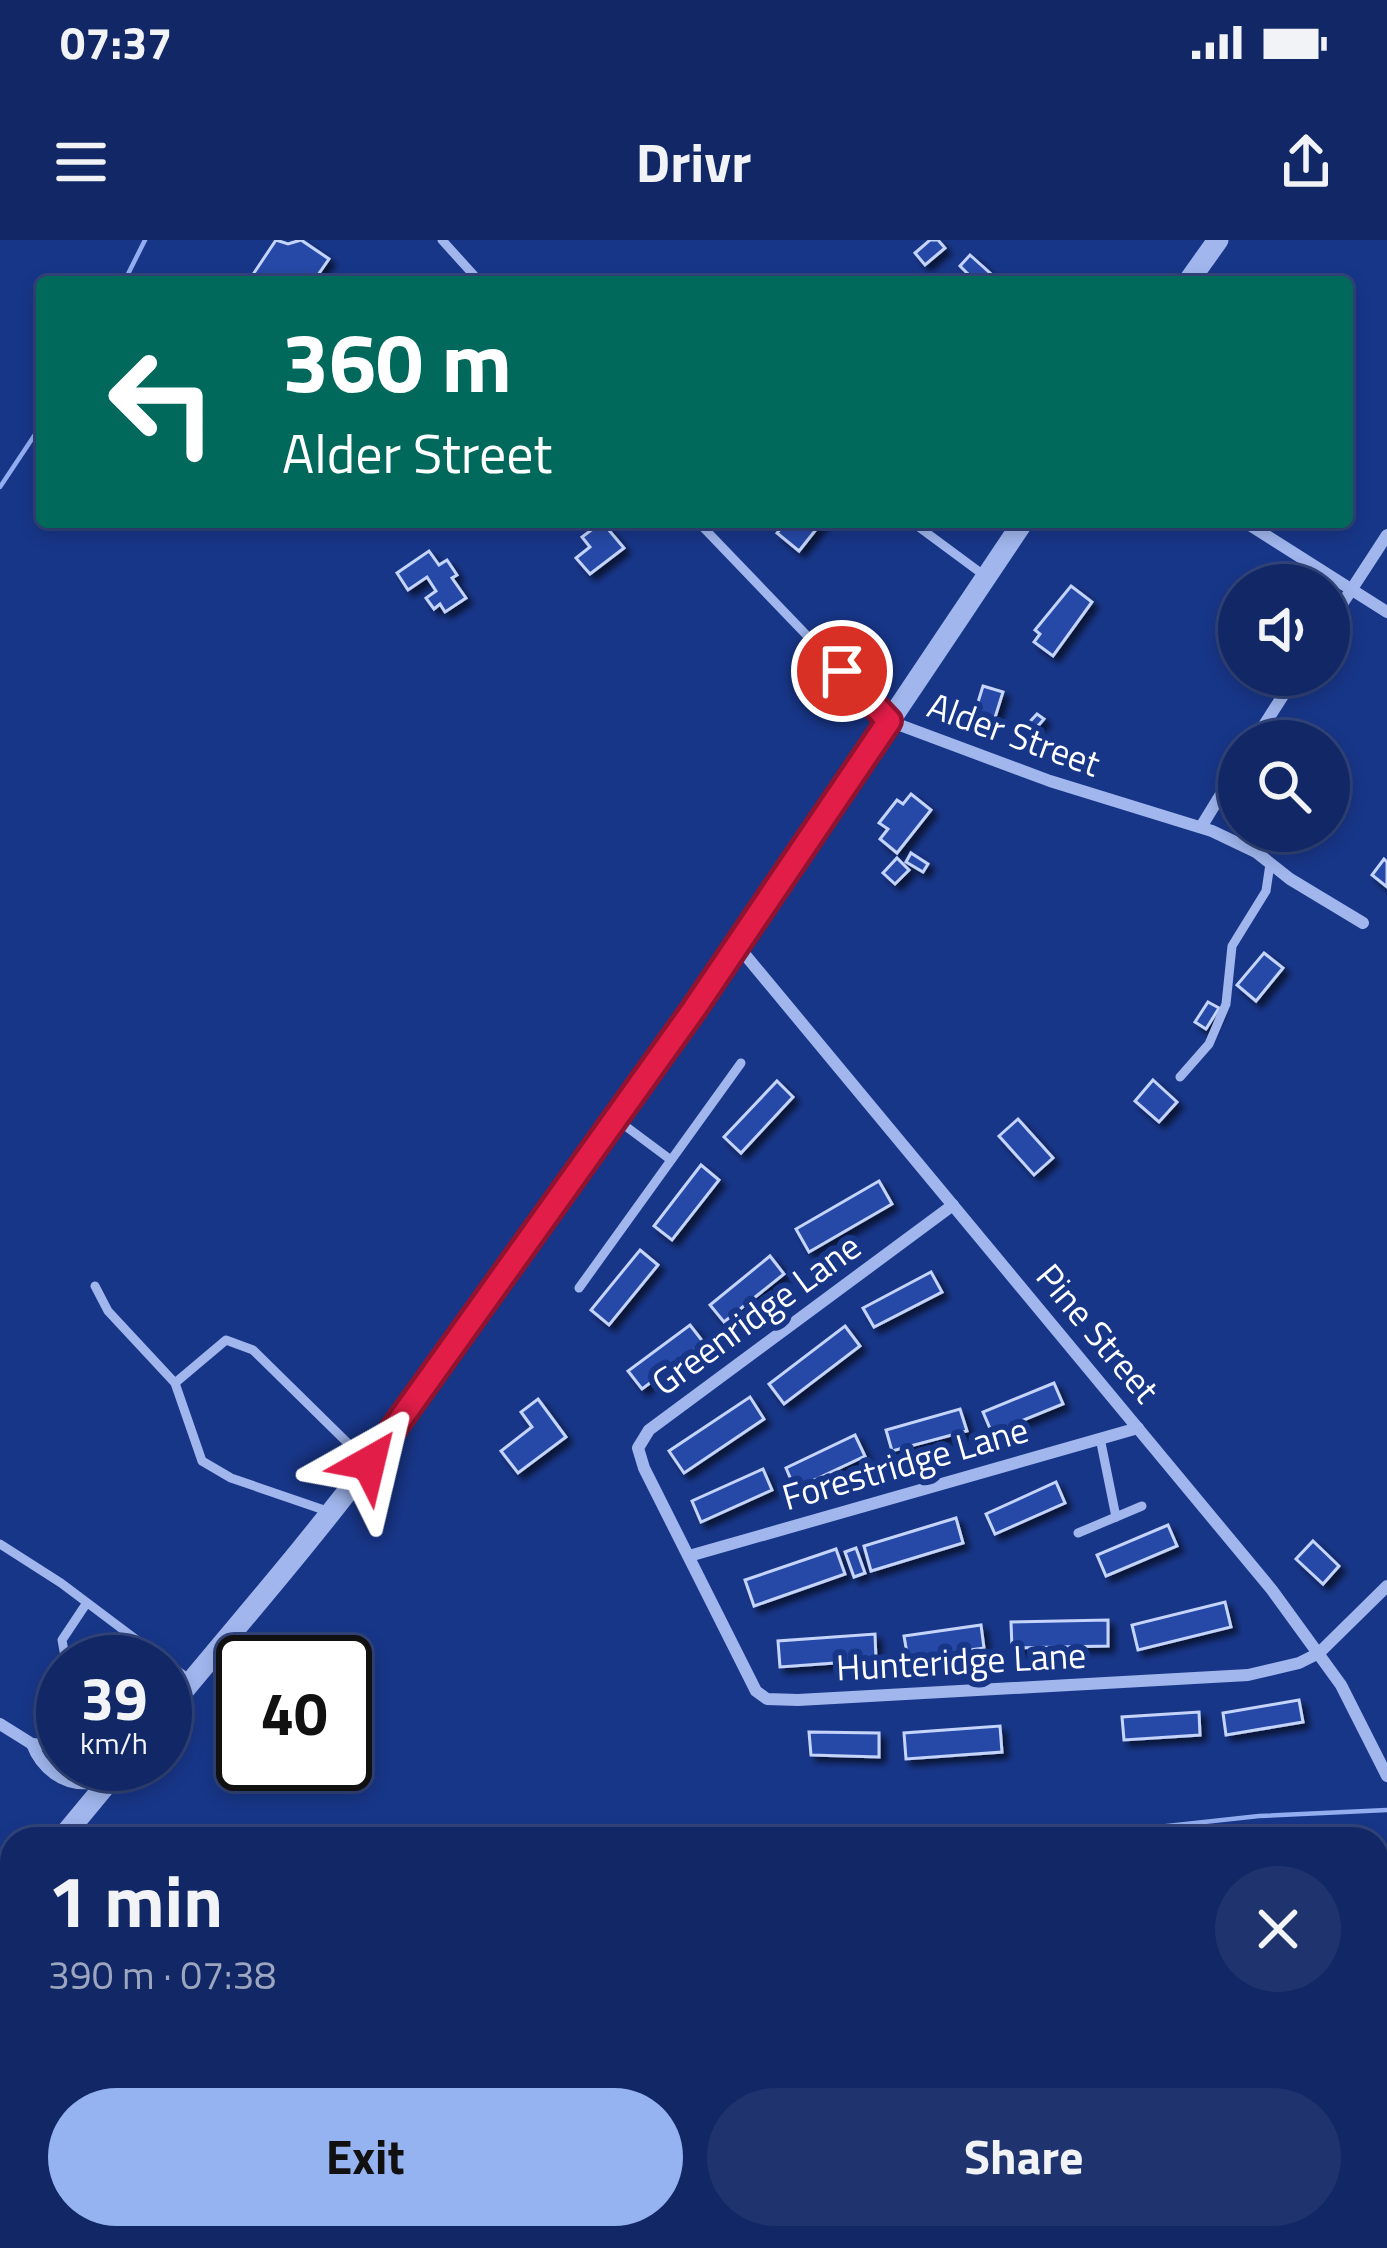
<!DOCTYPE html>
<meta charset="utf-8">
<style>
:root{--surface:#122866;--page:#1f346f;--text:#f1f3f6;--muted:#9ca6bf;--line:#31447a;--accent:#95b2f1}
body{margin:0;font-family:"Titillium Web",sans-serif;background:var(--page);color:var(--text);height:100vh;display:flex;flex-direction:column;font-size:45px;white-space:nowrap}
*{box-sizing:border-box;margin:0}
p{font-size:39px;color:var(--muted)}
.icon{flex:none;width:66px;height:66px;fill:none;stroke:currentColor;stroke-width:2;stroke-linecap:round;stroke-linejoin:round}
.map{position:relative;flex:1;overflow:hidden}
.sheet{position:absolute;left:0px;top:1587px;width:1389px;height:423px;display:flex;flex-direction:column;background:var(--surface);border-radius:36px 36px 0 0;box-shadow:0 6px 18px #0003,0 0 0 3px var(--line)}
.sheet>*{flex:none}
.top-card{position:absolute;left:36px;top:36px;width:1317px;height:252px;border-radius:12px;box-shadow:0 6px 18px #0003,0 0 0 3px var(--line);background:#00695c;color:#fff;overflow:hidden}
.buttons{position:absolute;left:1218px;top:324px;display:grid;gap:24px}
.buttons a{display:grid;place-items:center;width:132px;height:132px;border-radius:50%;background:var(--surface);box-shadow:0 6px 18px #0003,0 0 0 3px var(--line);font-size:60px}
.speed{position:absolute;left:36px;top:1395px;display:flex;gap:24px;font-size:60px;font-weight:700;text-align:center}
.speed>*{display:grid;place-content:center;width:156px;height:156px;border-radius:50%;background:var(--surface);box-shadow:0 6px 18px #0003,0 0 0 3px var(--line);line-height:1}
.speed small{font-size:30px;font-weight:400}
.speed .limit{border:6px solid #111;border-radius:18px;background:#fff;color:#111}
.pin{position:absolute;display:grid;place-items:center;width:102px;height:102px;color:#fff;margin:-51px;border:6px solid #fff;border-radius:50%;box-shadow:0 3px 12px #0007}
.me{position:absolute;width:132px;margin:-66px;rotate:37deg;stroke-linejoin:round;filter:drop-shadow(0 0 9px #0008)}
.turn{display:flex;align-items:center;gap:42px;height:252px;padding:0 48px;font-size:54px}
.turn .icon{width:156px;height:156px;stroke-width:2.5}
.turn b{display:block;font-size:84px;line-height:102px}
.round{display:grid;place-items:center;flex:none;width:126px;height:126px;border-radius:63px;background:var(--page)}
.summary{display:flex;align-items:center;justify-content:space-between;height:204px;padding:0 48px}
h1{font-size:72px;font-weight:700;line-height:90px}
.cta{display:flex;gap:24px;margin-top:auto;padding:24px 48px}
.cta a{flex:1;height:138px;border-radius:72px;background:var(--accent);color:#111;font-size:48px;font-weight:700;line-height:138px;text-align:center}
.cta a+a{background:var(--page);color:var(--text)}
.status{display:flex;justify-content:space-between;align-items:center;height:84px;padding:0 60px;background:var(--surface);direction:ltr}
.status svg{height:33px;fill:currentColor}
header{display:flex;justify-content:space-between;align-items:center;height:156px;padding:0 48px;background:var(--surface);font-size:54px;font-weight:700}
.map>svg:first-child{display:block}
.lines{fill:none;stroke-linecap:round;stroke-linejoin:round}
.stream{stroke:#92aef0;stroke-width:4.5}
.building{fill:#264aa7;stroke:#c5d4fa;stroke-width:3;filter:url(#shadow)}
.service{stroke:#a0b6ed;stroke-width:9}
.minor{stroke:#a0b6ed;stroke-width:12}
.tertiary{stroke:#a0b6ed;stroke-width:21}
.route-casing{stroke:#92132f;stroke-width:30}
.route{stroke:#e11d48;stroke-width:21}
.labels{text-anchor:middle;stroke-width:12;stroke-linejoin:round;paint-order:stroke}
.street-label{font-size:36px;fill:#fff;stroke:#183688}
</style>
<div class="status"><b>07:37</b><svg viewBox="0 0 49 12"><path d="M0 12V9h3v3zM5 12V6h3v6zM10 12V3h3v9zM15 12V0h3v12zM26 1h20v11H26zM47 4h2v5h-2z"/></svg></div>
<header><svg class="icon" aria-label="menu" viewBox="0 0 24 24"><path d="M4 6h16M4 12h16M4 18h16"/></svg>Drivr<svg class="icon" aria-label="share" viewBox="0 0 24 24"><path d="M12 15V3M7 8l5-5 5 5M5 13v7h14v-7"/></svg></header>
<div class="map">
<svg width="1387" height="2008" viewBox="0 0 1387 2008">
<defs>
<filter id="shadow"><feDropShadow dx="5.5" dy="5.5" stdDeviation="3" flood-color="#0009"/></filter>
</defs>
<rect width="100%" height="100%" fill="#183688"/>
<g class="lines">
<g class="stream">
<polyline points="124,42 145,0"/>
<polyline points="0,247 42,184"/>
<polyline points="1048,1599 1259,1576 1387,1570"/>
<polyline points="0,1876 12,1872"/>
<polyline points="736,1998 741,2008"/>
</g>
</g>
<g class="building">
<polygon points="276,0 288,4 301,0 329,19 313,42 248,42"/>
<polygon points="930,0 938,0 945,8 925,25 915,13"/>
<polygon points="970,15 1000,42 977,42 966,32 960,26"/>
<polygon points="602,282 624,308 590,334 576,318 590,307 582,297"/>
<polygon points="786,282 822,282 799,311 777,293"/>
<polygon points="429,311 439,325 447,320 457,335 452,338 466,358 445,372 440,364 434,369 426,358 436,351 427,337 408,350 397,333"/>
<polygon points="1071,346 1092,362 1053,416 1034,402 1040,394 1035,390"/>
<polygon points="983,446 1003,452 993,484 973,478"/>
<polygon points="1037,474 1044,479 1031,494 1024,488"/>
<polygon points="911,554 931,570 897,613 880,599 888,589 879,583 897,560 903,564"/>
<polygon points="911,613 928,624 923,632 906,622"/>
<polygon points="897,618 909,630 895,644 883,633"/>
<polygon points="1384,619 1387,622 1387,647 1372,635"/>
<polygon points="1264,713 1283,728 1256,761 1237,745"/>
<polygon points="1208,762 1219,768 1206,789 1195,782"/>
<polygon points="1153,840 1177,862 1159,882 1135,861"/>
<polygon points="777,841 793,857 741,913 724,897"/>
<polygon points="1018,879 1053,918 1034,935 999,896"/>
<polygon points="701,925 719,940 672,1000 654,986"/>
<polygon points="879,941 892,964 809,1012 796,989"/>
<polygon points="640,1010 658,1025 609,1085 591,1070"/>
<polygon points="770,1016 784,1034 724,1082 710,1065"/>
<polygon points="931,1032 942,1052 874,1087 863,1068"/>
<polygon points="690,1085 704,1103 642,1149 628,1131"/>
<polygon points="845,1086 860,1106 784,1164 769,1144"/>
<polygon points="1054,1143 1063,1164 992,1193 983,1172"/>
<polygon points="750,1157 764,1179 684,1233 669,1211"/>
<polygon points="538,1159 566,1197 518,1233 501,1211 532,1187 521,1172"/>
<polygon points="960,1169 967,1191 892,1211 886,1190"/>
<polygon points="855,1195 865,1216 795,1249 786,1228"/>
<polygon points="763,1229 772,1250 701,1282 692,1261"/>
<polygon points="1056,1242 1065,1263 995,1294 986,1274"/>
<polygon points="956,1278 963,1303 871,1331 864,1306"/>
<polygon points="1168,1285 1177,1306 1106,1336 1097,1315"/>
<polygon points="1313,1301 1339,1326 1323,1344 1296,1319"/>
<polygon points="856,1308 865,1333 854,1337 845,1312"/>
<polygon points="836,1309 845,1334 754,1366 745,1340"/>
<polygon points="1225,1362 1231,1387 1138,1410 1132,1385"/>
<polygon points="1108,1380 1108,1406 1012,1408 1011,1382"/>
<polygon points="981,1385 984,1408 908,1419 904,1396"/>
<polygon points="875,1394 876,1420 780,1427 778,1401"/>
<polygon points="1299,1460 1303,1482 1226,1495 1223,1473"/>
<polygon points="1199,1472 1200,1495 1124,1500 1122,1477"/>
<polygon points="1000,1486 1002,1512 906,1519 904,1493"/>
<polygon points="809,1492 879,1493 879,1517 811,1515"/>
<polygon points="1385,1876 1387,2008 1366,2008 1362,1998 1377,1998 1377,1880"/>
</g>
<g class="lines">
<g class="service">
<polyline points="442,0 480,42"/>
<polyline points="698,282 889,481"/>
<polyline points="912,282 985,336"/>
<polyline points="1180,837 1209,804 1226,764 1232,706 1266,651 1270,624"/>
<polyline points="620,882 671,920"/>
<polyline points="95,1046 108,1071 175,1143 202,1221 231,1238 330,1272"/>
<polyline points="579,1048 741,823"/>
<polyline points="175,1143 226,1100 253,1110 369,1224"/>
<polyline points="1100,1198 1116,1277 1142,1266"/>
<polyline points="1078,1293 1116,1277"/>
<polyline points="0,1304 61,1343 190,1440"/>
<polyline points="66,1422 62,1400 86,1364"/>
<polyline points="1377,1869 1387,1864"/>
<polyline points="1352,1998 1356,2008"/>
</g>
<g class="minor">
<polyline points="1245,282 1387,372"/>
<polyline points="1329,384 1387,295"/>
<polyline points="889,481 1050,541 1212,591 1256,612 1290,639 1363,683"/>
<polyline points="1254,501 1296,435"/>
<polyline points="1201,587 1239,525"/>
<polyline points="737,705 1272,1350 1341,1445 1387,1536"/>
<polyline points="953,965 649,1190 638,1208 644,1228 756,1451 767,1459 798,1460 1248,1435 1299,1423 1319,1413 1387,1346"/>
<polyline points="689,1316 1138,1188"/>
<polyline points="0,1484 32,1504 51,1505 63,1512"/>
<path d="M32,1504c9,24 31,42 58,39"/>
<polyline points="81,1524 95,1547"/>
</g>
<g class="tertiary">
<polyline points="1188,42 1218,0"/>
<path d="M165,1473c71,-86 145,-171 212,-260 227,-302 436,-618 646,-931"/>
<polyline points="61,1599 123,1524"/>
<polyline points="0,1674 12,1659"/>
</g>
</g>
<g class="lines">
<defs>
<polyline id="route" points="369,1223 694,769 889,481 842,431"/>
</defs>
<use href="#route" class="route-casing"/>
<use href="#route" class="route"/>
</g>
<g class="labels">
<g class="street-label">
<text transform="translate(1014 494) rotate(20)" y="13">Alder Street</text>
<text transform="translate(756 1074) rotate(-36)" y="13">Greenridge Lane</text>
<text transform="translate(1098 1093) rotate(50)" y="13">Pine Street</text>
<text transform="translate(905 1223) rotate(-16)" y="13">Forestridge Lane</text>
<text transform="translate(961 1421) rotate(-3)" y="13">Hunteridge Lane</text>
</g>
</g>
</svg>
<div class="buttons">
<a><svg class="icon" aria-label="sound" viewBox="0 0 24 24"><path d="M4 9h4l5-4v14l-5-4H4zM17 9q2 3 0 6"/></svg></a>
<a><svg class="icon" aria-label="search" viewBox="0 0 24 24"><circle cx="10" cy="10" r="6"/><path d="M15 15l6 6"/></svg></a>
</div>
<div class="speed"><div>39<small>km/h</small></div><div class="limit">40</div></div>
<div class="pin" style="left:842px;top:431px;background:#d93025"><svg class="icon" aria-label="arrive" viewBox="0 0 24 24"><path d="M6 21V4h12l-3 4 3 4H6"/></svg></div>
<svg class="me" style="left:369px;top:1223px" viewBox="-20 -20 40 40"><path d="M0-17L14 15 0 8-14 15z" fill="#e11d48" stroke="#fff" stroke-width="4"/></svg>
<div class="top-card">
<div class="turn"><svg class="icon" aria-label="left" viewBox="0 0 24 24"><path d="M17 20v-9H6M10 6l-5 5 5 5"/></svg><div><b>360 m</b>Alder Street</div></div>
</div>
<section class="sheet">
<div class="summary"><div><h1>1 min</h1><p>390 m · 07:38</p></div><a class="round"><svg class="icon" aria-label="close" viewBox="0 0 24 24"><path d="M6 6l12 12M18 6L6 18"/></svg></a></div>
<div class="cta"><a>Exit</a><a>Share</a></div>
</section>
</div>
